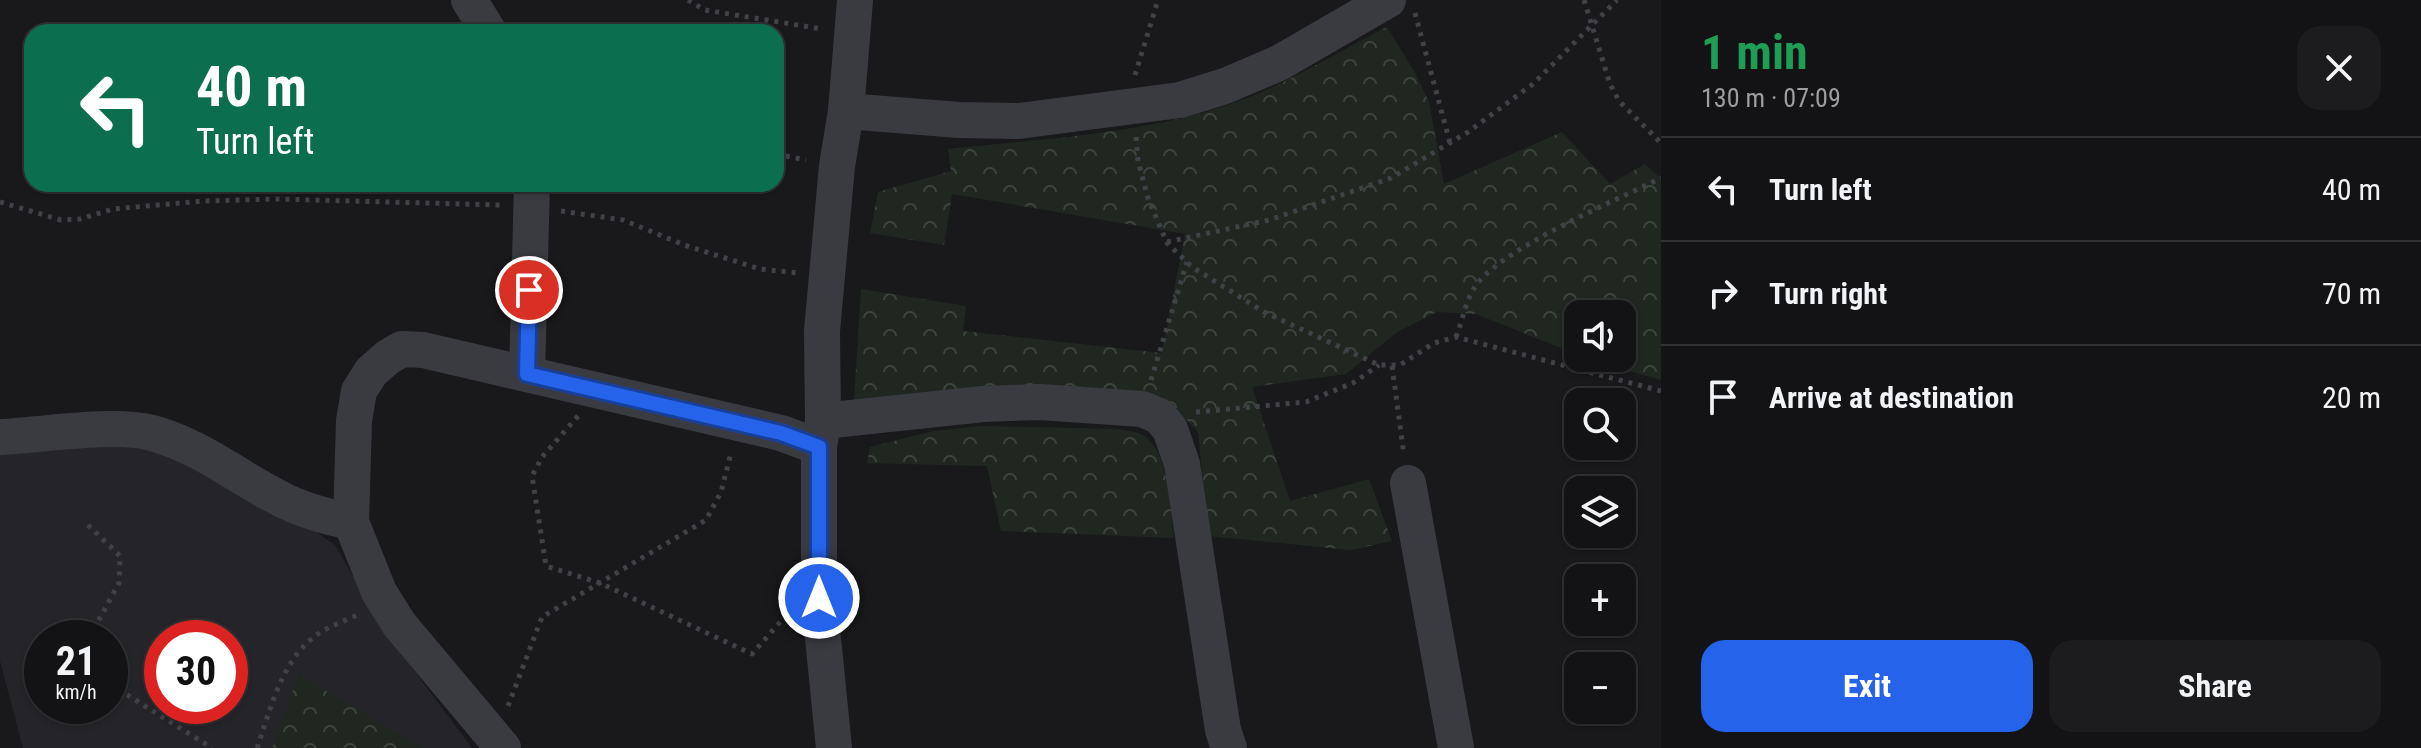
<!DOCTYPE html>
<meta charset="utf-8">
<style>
:root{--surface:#131315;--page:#1c1c1e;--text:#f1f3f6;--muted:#9d9ea0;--line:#323234;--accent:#2563eb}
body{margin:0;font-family:"Roboto Condensed",sans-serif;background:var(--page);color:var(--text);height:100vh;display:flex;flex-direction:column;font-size:30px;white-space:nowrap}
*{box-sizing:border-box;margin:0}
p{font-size:26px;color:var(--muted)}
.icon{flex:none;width:44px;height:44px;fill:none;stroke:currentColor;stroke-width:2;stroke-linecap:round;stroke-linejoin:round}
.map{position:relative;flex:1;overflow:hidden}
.panel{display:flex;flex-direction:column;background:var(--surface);width:760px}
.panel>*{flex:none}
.guide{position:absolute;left:24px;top:24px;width:760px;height:168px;border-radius:24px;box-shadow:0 2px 6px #0004,0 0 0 2px var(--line);background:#0b6e4f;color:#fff;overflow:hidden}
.buttons{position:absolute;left:1564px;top:300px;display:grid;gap:16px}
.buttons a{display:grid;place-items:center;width:72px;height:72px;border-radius:16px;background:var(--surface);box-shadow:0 2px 6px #0004,0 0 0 2px var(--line);font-size:40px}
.speed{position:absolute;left:24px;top:620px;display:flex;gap:16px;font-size:40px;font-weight:700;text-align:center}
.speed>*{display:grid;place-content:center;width:104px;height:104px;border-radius:50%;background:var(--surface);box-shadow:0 2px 6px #0004,0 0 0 2px var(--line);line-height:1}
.speed small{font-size:20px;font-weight:400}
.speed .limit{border:12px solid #d22;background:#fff;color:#111}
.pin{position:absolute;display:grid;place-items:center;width:68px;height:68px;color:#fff;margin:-34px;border:4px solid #fff;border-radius:50%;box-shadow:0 2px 8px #0007}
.me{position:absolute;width:88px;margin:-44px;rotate:0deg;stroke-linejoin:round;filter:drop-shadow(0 0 6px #0008)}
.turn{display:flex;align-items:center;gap:28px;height:168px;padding:0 40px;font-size:36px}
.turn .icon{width:104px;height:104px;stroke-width:2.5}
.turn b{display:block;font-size:56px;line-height:68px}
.round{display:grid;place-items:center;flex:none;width:84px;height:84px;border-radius:24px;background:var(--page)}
.overview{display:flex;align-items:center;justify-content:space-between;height:136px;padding:0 40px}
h1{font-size:48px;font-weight:700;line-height:60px;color:#1e9e55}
.action{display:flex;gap:16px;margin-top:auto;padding:16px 40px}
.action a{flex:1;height:92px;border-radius:24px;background:var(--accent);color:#fff;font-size:32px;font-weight:700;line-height:92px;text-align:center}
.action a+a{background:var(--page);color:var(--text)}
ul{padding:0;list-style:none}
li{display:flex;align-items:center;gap:24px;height:104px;padding:0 40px;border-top:2px solid var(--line)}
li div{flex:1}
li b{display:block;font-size:30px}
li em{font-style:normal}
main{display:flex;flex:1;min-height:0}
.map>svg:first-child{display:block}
.built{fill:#252529;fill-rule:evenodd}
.park{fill:url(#park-crowns)}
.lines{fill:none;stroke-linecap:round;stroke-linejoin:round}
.path{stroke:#404248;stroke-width:5;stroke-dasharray:4 6;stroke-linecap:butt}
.minor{stroke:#3a3b41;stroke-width:36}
.route-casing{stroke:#184099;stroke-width:20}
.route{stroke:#2563eb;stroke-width:14}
</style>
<main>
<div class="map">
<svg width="1661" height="748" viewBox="0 0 1661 748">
<defs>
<pattern id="park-crowns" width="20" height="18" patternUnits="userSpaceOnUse" patternTransform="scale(2)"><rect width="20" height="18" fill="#1f2720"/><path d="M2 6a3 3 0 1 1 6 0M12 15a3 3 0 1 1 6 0" fill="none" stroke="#3d443e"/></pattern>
</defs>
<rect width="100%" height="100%" fill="#19191c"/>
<path class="built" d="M126,444l61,14 119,67 29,20 51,88 86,115h-449l-23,-87v-207zM42,638h68v68h-68zM162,638h68v68h-68z"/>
<g class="park">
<path d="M1387,27l27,44 15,31 15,82 118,-52 48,52 35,-20 16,15v201l-77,-22h38v-44h-44v41l-102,-41 -39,-2 -40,20 -51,42 -94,13 38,114 79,-22 23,62 -41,9 -143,-14 -10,-104 -29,-31 -123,-13 -192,13 7,-112 105,17 -3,25 199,22 23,-119 -233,-40 -8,51 -74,-12 8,-41 73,-21 -3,-22c100,-11 207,-15 302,-52 45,-18 93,-48 137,-70z"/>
<path d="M979,426l139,3c11,2 22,2 30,10 21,18 22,72 26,99l-173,-7 -14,-65 -120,-3 3,-16 63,-16z"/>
<polygon points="299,675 423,748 272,748"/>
</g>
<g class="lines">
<g class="path">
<polyline points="688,0 705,10 822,29"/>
<polyline points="1584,0 1610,84 1619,101 1661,143"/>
<polyline points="1415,13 1450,143"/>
<polyline points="1135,75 1158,0"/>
<polyline points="1136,137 1138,161 1148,198 1167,243 1192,267 1264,312 1379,365 1400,365 1434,343 1456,337 1661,391"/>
<polyline points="776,154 806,160"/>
<polyline points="0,202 61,220 80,219 113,209 203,201 277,199 500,205"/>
<polyline points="561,211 623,220 687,246 760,269 798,273"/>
<polyline points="1167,242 1269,220 1391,178 1468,132 1533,84 1617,0"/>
<path d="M1456,337c6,-15 9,-33 17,-47 21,-39 144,-90 188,-112"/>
<polyline points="1392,366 1404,455"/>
<polyline points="1151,380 1187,262"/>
<polyline points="1196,412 1306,402 1353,383 1379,365"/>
<polyline points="578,416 542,457 532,476 546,566 600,583 752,654 788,613"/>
<polyline points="88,525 120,556 119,583 89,638"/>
<polyline points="110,684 212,748"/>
<polyline points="508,706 542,617 706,520 721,492 731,453"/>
<path d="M257,748c13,-37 24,-86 57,-111 12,-10 31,-16 45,-23"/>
</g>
<g class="minor">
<polyline points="469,0 489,32"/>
<polyline points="846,111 959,120 1019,121 1180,100 1225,86 1279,63 1388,0"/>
<polyline points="527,374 532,184"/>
<polyline points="823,421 983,404 1040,402 1142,409 1159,416 1170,429 1182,464 1223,730 1229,748"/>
<path d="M0,437c41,-2 115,-14 152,-4 52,14 88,47 135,69 21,10 42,15 64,20"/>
<polyline points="1408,483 1456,748"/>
<polyline points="503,748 399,624 379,592 351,522 354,421 359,391 371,372 388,357 402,349 423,350 781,433 819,447"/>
<polyline points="834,748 819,598 819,447 823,421 822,331 837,166 846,111 855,0"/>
</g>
</g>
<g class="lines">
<defs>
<polyline id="route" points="529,290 527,374 781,433 819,447 819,598"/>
</defs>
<use href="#route" class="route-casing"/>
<use href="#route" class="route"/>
</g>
</svg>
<div class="buttons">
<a><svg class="icon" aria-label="sound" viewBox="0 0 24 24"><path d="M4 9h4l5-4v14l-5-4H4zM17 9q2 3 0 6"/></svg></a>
<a><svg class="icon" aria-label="search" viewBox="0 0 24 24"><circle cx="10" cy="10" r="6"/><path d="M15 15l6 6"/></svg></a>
<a><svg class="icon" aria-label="layers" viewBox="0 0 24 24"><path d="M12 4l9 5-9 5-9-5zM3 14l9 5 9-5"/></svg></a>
<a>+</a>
<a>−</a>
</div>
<div class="speed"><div>21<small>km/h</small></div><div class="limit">30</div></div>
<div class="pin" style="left:529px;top:290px;background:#d93025"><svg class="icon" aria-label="arrive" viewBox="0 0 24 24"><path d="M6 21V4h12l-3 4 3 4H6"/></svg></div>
<svg class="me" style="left:819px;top:598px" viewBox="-20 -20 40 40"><circle r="17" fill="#2563eb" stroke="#fff" stroke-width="3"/><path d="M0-11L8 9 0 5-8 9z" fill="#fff"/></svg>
<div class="guide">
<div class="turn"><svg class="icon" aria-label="left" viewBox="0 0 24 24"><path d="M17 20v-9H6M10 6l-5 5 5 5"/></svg><div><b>40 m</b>Turn left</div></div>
</div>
</div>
<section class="panel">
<div class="overview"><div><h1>1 min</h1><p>130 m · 07:09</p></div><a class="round"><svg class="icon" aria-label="close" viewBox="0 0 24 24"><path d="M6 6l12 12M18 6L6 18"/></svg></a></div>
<ul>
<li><svg class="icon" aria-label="left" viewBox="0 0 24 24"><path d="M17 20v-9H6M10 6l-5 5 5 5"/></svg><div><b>Turn left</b></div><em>40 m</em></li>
<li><svg class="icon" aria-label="right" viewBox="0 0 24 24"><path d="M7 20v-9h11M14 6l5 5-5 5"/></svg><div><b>Turn right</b></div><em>70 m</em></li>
<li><svg class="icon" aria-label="arrive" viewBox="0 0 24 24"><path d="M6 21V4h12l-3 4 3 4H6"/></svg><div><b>Arrive at destination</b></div><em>20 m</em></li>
</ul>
<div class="action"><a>Exit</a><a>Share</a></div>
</section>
</main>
